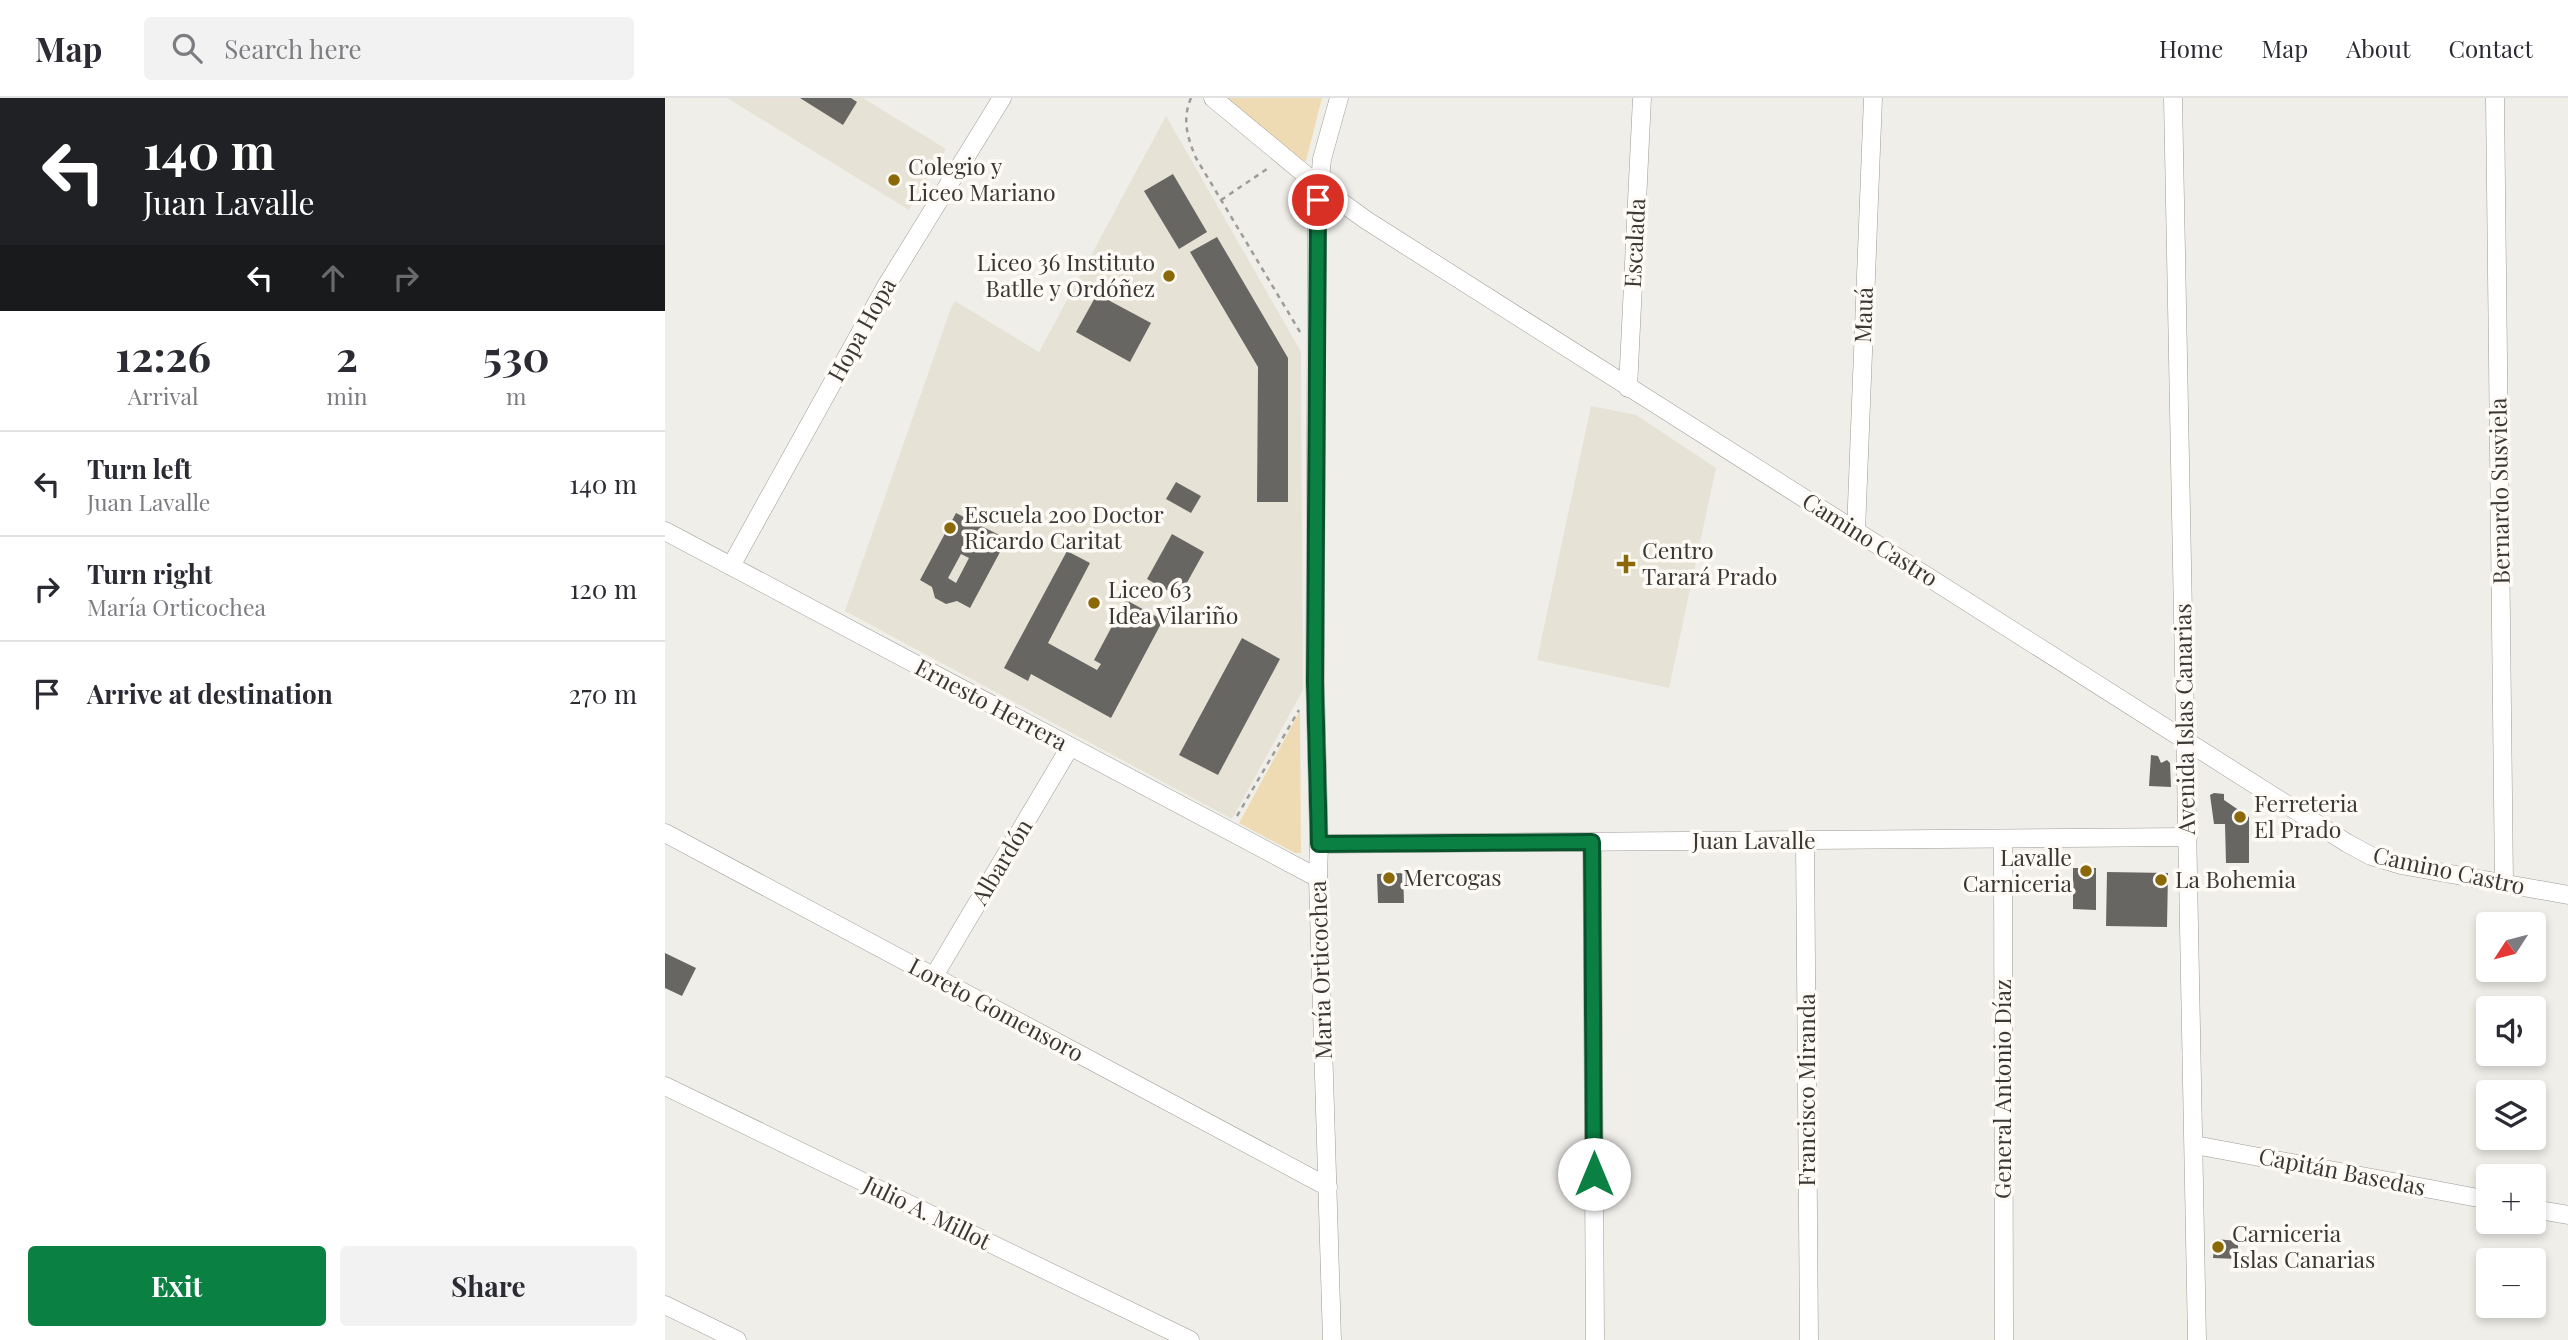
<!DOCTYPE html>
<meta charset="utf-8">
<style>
:root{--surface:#fff;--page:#f2f2f3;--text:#2b2b33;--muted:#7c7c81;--line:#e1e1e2;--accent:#0b8043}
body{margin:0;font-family:"Playfair Display",serif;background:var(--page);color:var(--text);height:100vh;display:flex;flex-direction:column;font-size:26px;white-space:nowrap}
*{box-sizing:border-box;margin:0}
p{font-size:23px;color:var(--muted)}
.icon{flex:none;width:38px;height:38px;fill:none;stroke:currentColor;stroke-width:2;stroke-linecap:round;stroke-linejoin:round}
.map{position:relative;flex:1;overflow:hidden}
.drawer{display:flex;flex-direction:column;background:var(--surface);width:665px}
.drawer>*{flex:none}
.top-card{background:#202124;color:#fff;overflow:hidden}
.needle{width:46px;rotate:234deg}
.controls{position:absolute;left:1811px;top:814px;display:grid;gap:14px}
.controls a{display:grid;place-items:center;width:70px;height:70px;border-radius:7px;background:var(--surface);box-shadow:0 4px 10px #0003;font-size:35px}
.pin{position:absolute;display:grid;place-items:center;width:60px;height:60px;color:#fff;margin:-30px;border:4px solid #fff;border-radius:50%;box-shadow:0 2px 7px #0007}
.me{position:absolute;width:77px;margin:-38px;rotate:0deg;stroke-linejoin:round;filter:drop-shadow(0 0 5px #0008)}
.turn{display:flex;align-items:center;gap:24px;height:147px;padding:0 28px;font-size:32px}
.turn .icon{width:91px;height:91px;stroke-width:2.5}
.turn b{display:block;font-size:49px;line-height:60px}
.lanes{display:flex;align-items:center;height:66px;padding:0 28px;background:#0003;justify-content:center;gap:35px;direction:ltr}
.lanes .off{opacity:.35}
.eta{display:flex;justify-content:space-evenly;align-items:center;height:119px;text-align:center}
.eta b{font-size:42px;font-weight:700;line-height:49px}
.action{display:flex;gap:14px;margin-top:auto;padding:14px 28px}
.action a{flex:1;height:80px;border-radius:7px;background:var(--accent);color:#fff;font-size:28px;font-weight:700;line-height:80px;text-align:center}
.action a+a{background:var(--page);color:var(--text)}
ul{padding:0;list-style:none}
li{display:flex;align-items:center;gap:21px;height:105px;padding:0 28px;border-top:2px solid var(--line)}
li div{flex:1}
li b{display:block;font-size:26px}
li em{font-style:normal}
header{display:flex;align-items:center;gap:42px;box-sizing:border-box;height:98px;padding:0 35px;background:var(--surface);border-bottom:2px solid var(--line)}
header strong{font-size:33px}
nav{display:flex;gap:38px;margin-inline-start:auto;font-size:24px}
.search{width:490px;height:63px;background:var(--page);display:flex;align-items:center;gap:18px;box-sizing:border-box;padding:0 24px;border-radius:7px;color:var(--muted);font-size:26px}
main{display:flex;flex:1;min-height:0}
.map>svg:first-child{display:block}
.built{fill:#e7e2d6}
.green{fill:#efdbb3}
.building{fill:#686662;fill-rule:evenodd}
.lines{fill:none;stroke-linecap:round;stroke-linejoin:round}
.minor-casing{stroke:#9d9b96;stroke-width:19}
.path{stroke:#9e9c99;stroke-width:2.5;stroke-dasharray:5 5;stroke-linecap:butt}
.minor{stroke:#fff;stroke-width:18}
.route-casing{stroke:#07532c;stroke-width:18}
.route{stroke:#0b8043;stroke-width:12}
.poi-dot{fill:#8b6808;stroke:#fefbf6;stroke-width:2.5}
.labels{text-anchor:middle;stroke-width:7;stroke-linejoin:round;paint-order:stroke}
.poi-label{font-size:23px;fill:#393837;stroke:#fefbf6;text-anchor:start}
.street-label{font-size:23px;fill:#393837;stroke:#fefbf6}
</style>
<header>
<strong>Map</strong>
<div class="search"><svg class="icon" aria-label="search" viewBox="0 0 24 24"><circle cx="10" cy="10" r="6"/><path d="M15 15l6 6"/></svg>Search here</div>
<nav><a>Home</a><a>Map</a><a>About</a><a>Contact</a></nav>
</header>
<main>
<section class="drawer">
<div class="top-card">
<div class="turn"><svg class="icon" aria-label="left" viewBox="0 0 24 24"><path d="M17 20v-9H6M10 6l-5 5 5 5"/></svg><div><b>140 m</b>Juan Lavalle</div></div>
<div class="lanes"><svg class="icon" aria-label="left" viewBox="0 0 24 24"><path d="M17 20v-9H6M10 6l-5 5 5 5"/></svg><svg class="icon off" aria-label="ahead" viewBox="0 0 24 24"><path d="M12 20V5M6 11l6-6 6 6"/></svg><svg class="icon off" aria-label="right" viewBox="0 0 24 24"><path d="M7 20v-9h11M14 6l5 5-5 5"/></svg></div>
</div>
<div class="eta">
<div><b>12:26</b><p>Arrival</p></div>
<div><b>2</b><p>min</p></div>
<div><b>530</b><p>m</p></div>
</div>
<ul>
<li><svg class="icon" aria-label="left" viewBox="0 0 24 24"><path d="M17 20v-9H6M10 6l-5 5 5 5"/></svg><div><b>Turn left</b><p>Juan Lavalle</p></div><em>140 m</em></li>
<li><svg class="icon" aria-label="right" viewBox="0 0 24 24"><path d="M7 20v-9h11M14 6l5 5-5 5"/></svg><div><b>Turn right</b><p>María Orticochea</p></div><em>120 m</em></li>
<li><svg class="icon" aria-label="arrive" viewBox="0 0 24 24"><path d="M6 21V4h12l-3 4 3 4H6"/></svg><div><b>Arrive at destination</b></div><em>270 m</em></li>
</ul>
<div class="action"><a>Exit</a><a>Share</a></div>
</section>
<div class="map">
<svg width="1903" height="1242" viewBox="0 0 1903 1242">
<rect width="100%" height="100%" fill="#f0eee9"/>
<g class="built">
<polygon points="62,0 198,0 281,51 244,112"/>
<polygon points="501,18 636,254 638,592 567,721 180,513 286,210 290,203 374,254"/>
<polygon points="926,308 971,317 1051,370 1004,590 872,562"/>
</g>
<g class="green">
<polygon points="556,0 657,0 641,63 631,64"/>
<polygon points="635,613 636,755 630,755 574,725"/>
</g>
<g class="building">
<polygon points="135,0 186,0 192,4 178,27"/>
<polygon points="508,76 542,134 514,151 479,93"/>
<polygon points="552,139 623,260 623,404 592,404 593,269 525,154"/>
<polygon points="432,196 486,225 465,264 411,234"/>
<polygon points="511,384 536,398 526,415 501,401"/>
<path d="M291,415l51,26 -37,69 -13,-7 -11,3 -11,-6 -3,-11 -12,-7zM296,456l8,4 -13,25 -8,-5z"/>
<polygon points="507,436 539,454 514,499 482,481"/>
<polygon points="402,453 425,465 383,545 432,572 436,566 429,562 461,502 498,522 446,620 366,576 363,583 339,570"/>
<polygon points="577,540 615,561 553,677 514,657"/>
<polygon points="1486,657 1493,658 1496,665 1502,662 1505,665 1506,689 1484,688"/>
<polygon points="1549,695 1559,696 1559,702 1584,719 1584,765 1561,765 1560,726 1549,726 1545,697"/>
<polygon points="1408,770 1431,770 1431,812 1408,811"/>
<polygon points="1442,774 1503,775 1502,829 1441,828"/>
<polygon points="738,775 739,805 713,805 712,776"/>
<polygon points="0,855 31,870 17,898 0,890"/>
<polygon points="1550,1141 1573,1143 1573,1161 1548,1160"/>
</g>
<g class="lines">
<defs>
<g id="minor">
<polyline points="548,0 654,88 701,122 1682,745 1706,758 1736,767 1903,797"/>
<polyline points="1508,0 1532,1242"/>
<polyline points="1830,0 1839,786"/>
<polyline points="963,290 977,0"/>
<polyline points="0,433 653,780"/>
<polyline points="1191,433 1208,0"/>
<polyline points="66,468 220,190 337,0"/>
<polyline points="0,735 663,1089"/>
<polyline points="1338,741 1339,1242"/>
<polyline points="1140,742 1144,1242"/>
<polyline points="927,744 930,1242"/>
<polyline points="654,746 1523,739"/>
<polyline points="269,878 405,649"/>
<polyline points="0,988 525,1242"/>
<polyline points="1530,1047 1824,1102"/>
<polyline points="1869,1111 1903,1117"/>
<polyline points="0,1207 72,1242"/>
<polyline points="667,1242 653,780 654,746 650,584 652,116 657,61 674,0"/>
</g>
</defs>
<use href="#minor" class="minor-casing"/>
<g class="path">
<path d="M526,0c-9,21 -4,39 5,60l104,174"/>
<polyline points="556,102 605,69"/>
<polyline points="572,718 634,612"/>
</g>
<use href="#minor" class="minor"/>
</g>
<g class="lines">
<defs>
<polyline id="route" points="653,102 650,584 654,746 927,744 929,1076"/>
</defs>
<use href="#route" class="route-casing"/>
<use href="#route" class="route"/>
</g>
<g class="poi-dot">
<circle cx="229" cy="82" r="7"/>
<circle cx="504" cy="178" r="7"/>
<circle cx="285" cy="430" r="7"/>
<path d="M957.5 455.5h7v7h7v7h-7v7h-7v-7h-7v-7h7z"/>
<circle cx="429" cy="505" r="7"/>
<circle cx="1575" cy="719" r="7"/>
<circle cx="1421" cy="773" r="7"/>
<circle cx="724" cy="780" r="7"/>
<circle cx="1496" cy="782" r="7"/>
<circle cx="1553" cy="1149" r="7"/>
</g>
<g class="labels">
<g class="poi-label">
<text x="243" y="77">Colegio y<tspan x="243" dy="26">Liceo Mariano</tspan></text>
<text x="490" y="173" text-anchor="end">Liceo 36 Instituto<tspan x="490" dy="26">Batlle y Ordóñez</tspan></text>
<text x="299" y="425">Escuela 200 Doctor<tspan x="299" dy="26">Ricardo Caritat</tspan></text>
<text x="977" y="461">Centro<tspan x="977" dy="26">Tarará Prado</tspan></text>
<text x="443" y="500">Liceo 63<tspan x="443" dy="26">Idea Vilariño</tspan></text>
<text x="1589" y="714">Ferreteria<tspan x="1589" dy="26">El Prado</tspan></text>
<text x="1407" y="768" text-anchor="end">Lavalle<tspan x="1407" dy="26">Carniceria</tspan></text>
<text x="738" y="788">Mercogas</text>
<text x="1510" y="790">La Bohemia</text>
<text x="1567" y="1144">Carniceria<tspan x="1567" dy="26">Islas Canarias</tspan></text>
</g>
<g class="street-label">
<text transform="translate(970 145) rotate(-87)" y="8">Escalada</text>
<text transform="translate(1199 217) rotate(-88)" y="8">Mauá</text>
<text transform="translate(197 232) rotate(-61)" y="8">Hopa Hopa</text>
<text transform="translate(1835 393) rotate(-91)" y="8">Bernardo Susviela</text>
<text transform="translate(1205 442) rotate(32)" y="8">Camino Castro</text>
<text transform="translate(326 607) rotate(28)" y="8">Ernesto Herrera</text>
<text transform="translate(1520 621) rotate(-91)" y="8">Avenida Islas Canarias</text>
<text x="1089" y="751">Juan Lavalle</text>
<text transform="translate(337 764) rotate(-59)" y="8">Albardón</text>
<text transform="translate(1784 773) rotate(12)" y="8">Camino Castro</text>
<text transform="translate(656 872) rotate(-92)" y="8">María Orticochea</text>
<text transform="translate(331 912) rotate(28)" y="8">Loreto Gomensoro</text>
<text transform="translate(1338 991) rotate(-90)" y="8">General Antonio Díaz</text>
<text transform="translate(1142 992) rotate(-90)" y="8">Francisco Miranda</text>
<text transform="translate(1677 1074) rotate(11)" y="8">Capitán Basedas</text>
<text transform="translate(262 1115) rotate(26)" y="8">Julio A. Millot</text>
</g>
</g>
</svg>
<div class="controls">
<a><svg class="needle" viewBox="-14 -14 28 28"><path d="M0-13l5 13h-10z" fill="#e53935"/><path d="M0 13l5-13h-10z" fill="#7c7c81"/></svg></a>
<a><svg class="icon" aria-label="sound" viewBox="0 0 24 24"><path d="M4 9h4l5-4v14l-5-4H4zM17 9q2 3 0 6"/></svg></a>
<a><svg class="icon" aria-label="layers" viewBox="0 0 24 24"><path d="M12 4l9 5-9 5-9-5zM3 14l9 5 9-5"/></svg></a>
<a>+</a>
<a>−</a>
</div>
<div class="pin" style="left:653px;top:102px;background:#d93025"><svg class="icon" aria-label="arrive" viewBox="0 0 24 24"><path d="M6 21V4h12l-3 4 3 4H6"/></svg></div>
<svg class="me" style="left:929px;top:1076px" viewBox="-20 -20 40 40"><circle r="19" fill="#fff"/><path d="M0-13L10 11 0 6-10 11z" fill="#0b8043"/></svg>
</div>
</main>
